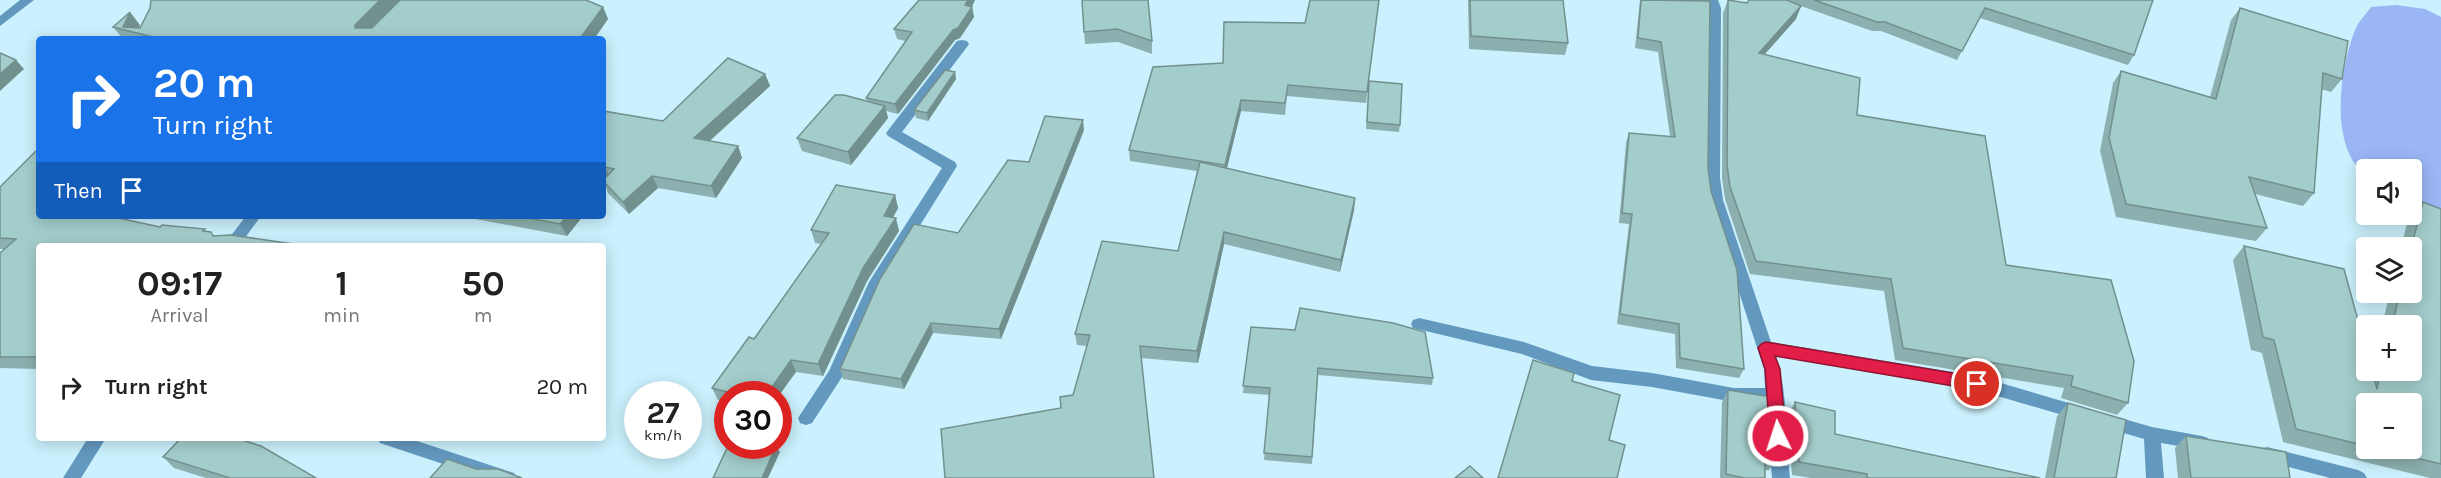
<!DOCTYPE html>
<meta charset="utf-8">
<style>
:root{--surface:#fff;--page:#f6f6f6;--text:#222;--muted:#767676}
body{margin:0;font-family:Karla,sans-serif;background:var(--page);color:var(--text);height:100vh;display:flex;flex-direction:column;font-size:22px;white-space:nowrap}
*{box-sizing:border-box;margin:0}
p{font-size:20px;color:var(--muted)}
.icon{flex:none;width:33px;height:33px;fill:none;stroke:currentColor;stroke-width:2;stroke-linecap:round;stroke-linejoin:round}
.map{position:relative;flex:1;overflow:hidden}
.side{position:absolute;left:36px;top:243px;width:570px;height:198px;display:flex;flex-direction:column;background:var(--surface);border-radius:6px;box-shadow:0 3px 15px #0003}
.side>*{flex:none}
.banner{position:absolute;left:36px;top:36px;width:570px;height:183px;border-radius:6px;box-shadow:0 3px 15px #0003;background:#1a73e8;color:#fff;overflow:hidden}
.fabs{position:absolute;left:2356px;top:159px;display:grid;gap:12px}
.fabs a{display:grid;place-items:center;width:66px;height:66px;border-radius:6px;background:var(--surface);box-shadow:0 3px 15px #0003;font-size:30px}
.speed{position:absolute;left:624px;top:381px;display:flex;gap:12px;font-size:30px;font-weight:700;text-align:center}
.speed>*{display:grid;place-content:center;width:78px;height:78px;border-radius:50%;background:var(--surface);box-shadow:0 3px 15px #0003;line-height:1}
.speed small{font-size:15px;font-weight:400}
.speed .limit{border:9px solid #d22;background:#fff;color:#111}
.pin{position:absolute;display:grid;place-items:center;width:51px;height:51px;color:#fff;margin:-26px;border:3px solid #fff;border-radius:50%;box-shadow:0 2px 6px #0007}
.me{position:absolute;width:66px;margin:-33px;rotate:356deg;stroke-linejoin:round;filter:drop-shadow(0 0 4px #0008)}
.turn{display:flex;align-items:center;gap:21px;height:126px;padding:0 18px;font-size:27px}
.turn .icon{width:78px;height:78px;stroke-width:2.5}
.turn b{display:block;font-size:42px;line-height:51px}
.then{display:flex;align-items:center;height:57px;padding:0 18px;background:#0003;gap:12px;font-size:22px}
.eta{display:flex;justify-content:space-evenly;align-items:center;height:102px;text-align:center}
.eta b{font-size:36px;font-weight:700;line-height:42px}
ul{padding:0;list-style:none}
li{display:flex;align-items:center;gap:18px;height:84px;padding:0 18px}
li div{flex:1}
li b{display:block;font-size:22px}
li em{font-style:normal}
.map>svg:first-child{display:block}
.water{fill:#9ab6f5}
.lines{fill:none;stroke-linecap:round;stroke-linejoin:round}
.minor{fill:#6398bf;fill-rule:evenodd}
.wall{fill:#8cb0af;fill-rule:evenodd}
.shaded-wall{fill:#72908e}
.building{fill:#a3cdcb;stroke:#72908e;stroke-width:1.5}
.route{fill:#e11d48;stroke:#92132f;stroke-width:1.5}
</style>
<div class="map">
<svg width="2441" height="478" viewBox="0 0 2441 478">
<rect width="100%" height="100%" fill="#caf1fd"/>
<path class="water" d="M2396,5l29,4 16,8v201l-29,-14v-34h-45v6c-39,-28 -27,-108 -12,-146 3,-8 11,-16 16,-23z"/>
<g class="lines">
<g class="minor">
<polygon points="20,0 34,0 0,26 0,16"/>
<path d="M1706,0h12l3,8 -1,170 3,22 48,142 206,34 112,33 2,5 -2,5 -6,2 -106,-31 -201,-34c12,36 10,84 14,122h-18l-6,-76h-32l-82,-15 -61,-7 -69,-26 -109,-26 -2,-4 2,-4 6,-2 105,24 68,24 60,7 82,15h31l-1,-19 -55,-169 -3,-22 4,-145 -1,-25z"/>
<polygon points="962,40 967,41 969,44 967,47 902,132 955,162 957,166 881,288 844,374 812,423 806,425 800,423 798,418 829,371 869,282 942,168 888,136 886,133 957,41"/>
<polygon points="246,216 261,216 239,246 223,246"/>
<polygon points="2106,414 2152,427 2202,436 2208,438 2211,443 2208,448 2202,450 2161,443 2164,478 2146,478 2144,439 2100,426 2098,421 2100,416"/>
<polygon points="88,438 106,438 81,478 63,478"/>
<polygon points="377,438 408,438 514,473 517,478 485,478 380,443"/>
<polygon points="2267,447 2358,470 2364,473 2367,478 2330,478 2267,461 2261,459 2258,454 2261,449"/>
</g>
</g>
<g class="wall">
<polygon points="975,0 972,7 974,17 960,38 955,40 898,114 886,111 888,118 851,165 802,151 797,138 867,101 866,98 906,41 897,39 894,29"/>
<polygon points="1082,0 1152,41 1152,54 1118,42 1085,44"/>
<polygon points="1379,0 1366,103 1287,96 1285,115 1241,111 1227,168 1355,198 1354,210 1340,272 1224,244 1198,363 1141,358 1061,408 1073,395 1087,346 1077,345 1075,334 1178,251 1197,171 1130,161 1129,150 1305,23"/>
<polygon points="1468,0 1563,0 1568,43 1565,55 1469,49"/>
<polygon points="1640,0 1707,0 1708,168 1711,191 1744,369 1739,378 1676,368 1675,334 1617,324 1629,224 1619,223 1626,143 1629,133 1670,136 1658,52 1635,48"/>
<polygon points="1728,0 1747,3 1749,0 2153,0 2134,55 2128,65 1980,18 1957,60 1881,31 1872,31 1801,6 1796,19 1764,55 1857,115 2006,265 2128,403 2117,415 2061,398 2064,388 1895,360 1884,291 1750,274 1725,199 1722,178 1723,13"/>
<polygon points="593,3 603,7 608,19 594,39 123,39 113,27 140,25 138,28 372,28"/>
<polygon points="2240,8 2342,79 2331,92 2321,89 2314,193 2303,206 2255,194 2267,228 2256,241 2116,217 2100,151 2113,83 2121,71 2210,97 2231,20"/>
<polygon points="955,72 956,79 928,121 916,118 914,110"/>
<polygon points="765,74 770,86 710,141 738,146 742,158 716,198 658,188 629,214 608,193 606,187 603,190 603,111 663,121"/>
<polygon points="1369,81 1400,125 1399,132 1366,129"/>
<polygon points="1084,130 1001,339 933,333 904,389 843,379 840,369 958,233 1029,162"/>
<polygon points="0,187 39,216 160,227 205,229 39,246 39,369 0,368 0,253 4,249 0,249"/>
<polygon points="895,195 898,208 893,218 899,231 867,281 823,376 796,372 778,394 728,394 728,403 718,400 712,388 754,339 821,244 815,243 811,230"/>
<path d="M2423,202l18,7v269h-11l-147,-36 -21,-89 -11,-3 -18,-90 11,-14 123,124h45v-44h-30l8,-34h22v-44h-11l8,-33 3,-1v-1zM2367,404l45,44h-45z"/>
<polygon points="459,216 583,216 567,236"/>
<polygon points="1251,327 1433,378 1432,385 1318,375 1312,464 1264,460 1270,395 1243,393"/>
<polygon points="1728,390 1776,458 1769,470 1765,470 1765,478 1720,478 1722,402"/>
<polygon points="1795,402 1835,434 2040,478 1811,478 1792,475 1788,415"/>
<polygon points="2068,403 2116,478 2045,478 2057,416"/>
<polygon points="2186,436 2290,478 2178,478 2175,448"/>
<polygon points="163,457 316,478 206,478 174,468"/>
</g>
<g class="shaded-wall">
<polygon points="380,0 400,0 362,37 355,28 355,25"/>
<polygon points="968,0 975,0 970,10 972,7 974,17 960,38 955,40 898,114 895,104"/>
<polygon points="1801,6 1796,19 1754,66 1759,53"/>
<polygon points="603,7 608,19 594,39 582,39 581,37"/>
<polygon points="130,12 140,25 136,33 123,27"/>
<polygon points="16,60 24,69 0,91 0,74"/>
<polygon points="955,72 956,79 928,121 927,113"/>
<polygon points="765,74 770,86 699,150 694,138"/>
<polygon points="1241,100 1241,111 1225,176 1225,165"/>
<polygon points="885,106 888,118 851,165 848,152"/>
<polygon points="1083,120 1084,130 1001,339 999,329"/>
<polygon points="738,146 742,158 716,198 711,186"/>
<polygon points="605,167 611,180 603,181 603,170"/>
<polygon points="652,176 658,188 629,214 623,202"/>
<polygon points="895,195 898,208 887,228 884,216"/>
<polygon points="1355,198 1354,210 1340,272 1341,260"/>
<polygon points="567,216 583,216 567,236 560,224"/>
<polygon points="896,218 899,231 867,281 823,376 818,364 863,268"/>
<polygon points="1224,232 1224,244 1198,363 1197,351"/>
<polygon points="931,323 933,333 904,389 901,379"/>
<polygon points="791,360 796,372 778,397 778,394 767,394"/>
<polygon points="776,446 780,452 768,478 762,478"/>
</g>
<g class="building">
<polygon points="151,0 380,0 355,25 355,28 372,28 400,0 586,0 603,7 581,37 585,37 584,39 161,39 113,27 130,12 123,27 140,28 150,8"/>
<polygon points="919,0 968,0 965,5 972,7 958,28 953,30 895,104 866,98 912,32 894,29"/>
<polygon points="1082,0 1148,0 1152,41 1117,29 1084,32"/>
<polygon points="1310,0 1379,0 1367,92 1288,85 1285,103 1241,100 1225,165 1129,150 1153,67 1223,63 1224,22 1305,23"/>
<polygon points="1470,0 1563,0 1568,43 1471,36"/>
<polygon points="1641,0 1710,1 1708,168 1711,191 1737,270 1744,369 1680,358 1679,324 1620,314 1632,214 1622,213 1629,133 1675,137 1661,42 1638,38"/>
<polygon points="1728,0 1747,3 1749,0 1787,0 1801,6 1759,53 1860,78 1857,115 1985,136 2006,265 2111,280 2134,361 2128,403 2071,386 2073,376 1903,348 1891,279 1756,261 1730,187 1727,165"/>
<polygon points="1814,0 2153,0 2134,55 1985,8 1962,51 1885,22 1877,22"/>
<polygon points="2240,8 2348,41 2342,79 2323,73 2314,193 2249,177 2267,228 2126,204 2109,138 2121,71 2216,99"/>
<polygon points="0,53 16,60 0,74"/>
<polygon points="728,58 765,74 694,138 738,146 711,186 652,176 623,202 603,181 603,180 614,169 605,167 603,170 603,111 663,121"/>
<polygon points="945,70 955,72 927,113 914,110"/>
<polygon points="1369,81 1402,84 1400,125 1367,122"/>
<polygon points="835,95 844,95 885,106 848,152 797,138"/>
<polygon points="1045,116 1083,120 999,329 931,323 901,379 840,369 880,279 914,224 958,233 1008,160 1029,162"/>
<polygon points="37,150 39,150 39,216 109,216 160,227 162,225 205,229 203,231 211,232 213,236 231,235 307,246 39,246 39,357 0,357 0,253 16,239 0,238 0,187"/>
<polygon points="1200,162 1355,198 1341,260 1224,232 1197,351 1140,346 1154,478 945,478 941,429 1061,408 1060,397 1073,395 1090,335 1075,334 1102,241 1178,251"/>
<polygon points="836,185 895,195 884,216 896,218 863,268 818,364 791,360 767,394 735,394 712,388 749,337 754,339 829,233 811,230"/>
<polygon points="2423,202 2441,209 2441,464 2375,448 2412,448 2412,404 2367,404 2367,446 2296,429 2274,340 2263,337 2244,246 2344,269 2367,353 2367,370 2372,370 2377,389 2381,370 2412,370 2412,326 2392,326 2400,292 2412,292 2411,248"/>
<polygon points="518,216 567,216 560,224"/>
<polygon points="1300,308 1393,323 1425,332 1433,378 1318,368 1312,457 1264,453 1270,388 1243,386 1251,327 1295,330"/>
<polygon points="1533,360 1574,373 1572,381 1620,395 1609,440 1625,445 1617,478 1498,478"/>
<polygon points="1728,390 1771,397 1776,458 1765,457 1765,478 1744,478 1726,474"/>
<polygon points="1795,402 1835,411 1835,434 2040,478 1867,478 1867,474 1799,462"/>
<polygon points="2068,403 2126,420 2116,478 2054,478"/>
<polygon points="2186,436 2286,452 2290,478 2191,478"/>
<polygon points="181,438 236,438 261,446 316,478 230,478 163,457"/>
<polygon points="728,446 776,446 762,478 713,478"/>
<polygon points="447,459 476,469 498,469 522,478 430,478"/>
<polygon points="1470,466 1483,478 1455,478"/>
</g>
<polygon class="route" points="1766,342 1977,377 1982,379 1984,384 1982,388 1977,390 1775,356 1780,369 1786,436 1784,441 1778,443 1773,441 1770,436 1765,369 1758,348 1761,344"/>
</svg>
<div class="fabs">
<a><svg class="icon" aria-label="sound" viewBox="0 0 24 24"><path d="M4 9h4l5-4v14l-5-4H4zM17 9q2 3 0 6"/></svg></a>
<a><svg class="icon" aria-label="layers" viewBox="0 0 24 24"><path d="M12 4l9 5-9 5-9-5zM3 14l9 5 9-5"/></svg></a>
<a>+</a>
<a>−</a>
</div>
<div class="speed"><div>27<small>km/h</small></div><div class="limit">30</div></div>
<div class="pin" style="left:1977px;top:384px;background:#d93025"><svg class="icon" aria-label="arrive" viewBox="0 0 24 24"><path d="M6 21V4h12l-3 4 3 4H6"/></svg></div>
<svg class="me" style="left:1778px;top:436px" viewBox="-20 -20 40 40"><circle r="17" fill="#e11d48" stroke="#fff" stroke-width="3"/><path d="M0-11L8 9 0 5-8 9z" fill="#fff"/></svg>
<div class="banner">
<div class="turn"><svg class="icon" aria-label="right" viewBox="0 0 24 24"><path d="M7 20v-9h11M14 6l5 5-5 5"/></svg><div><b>20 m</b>Turn right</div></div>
<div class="then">Then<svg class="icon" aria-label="arrive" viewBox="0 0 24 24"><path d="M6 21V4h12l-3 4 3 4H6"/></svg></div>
</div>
<section class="side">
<div class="eta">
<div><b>09:17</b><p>Arrival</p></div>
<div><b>1</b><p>min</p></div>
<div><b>50</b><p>m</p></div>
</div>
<ul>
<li><svg class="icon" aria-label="right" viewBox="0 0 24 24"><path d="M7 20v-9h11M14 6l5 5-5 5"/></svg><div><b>Turn right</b></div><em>20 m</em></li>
</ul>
</section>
</div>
